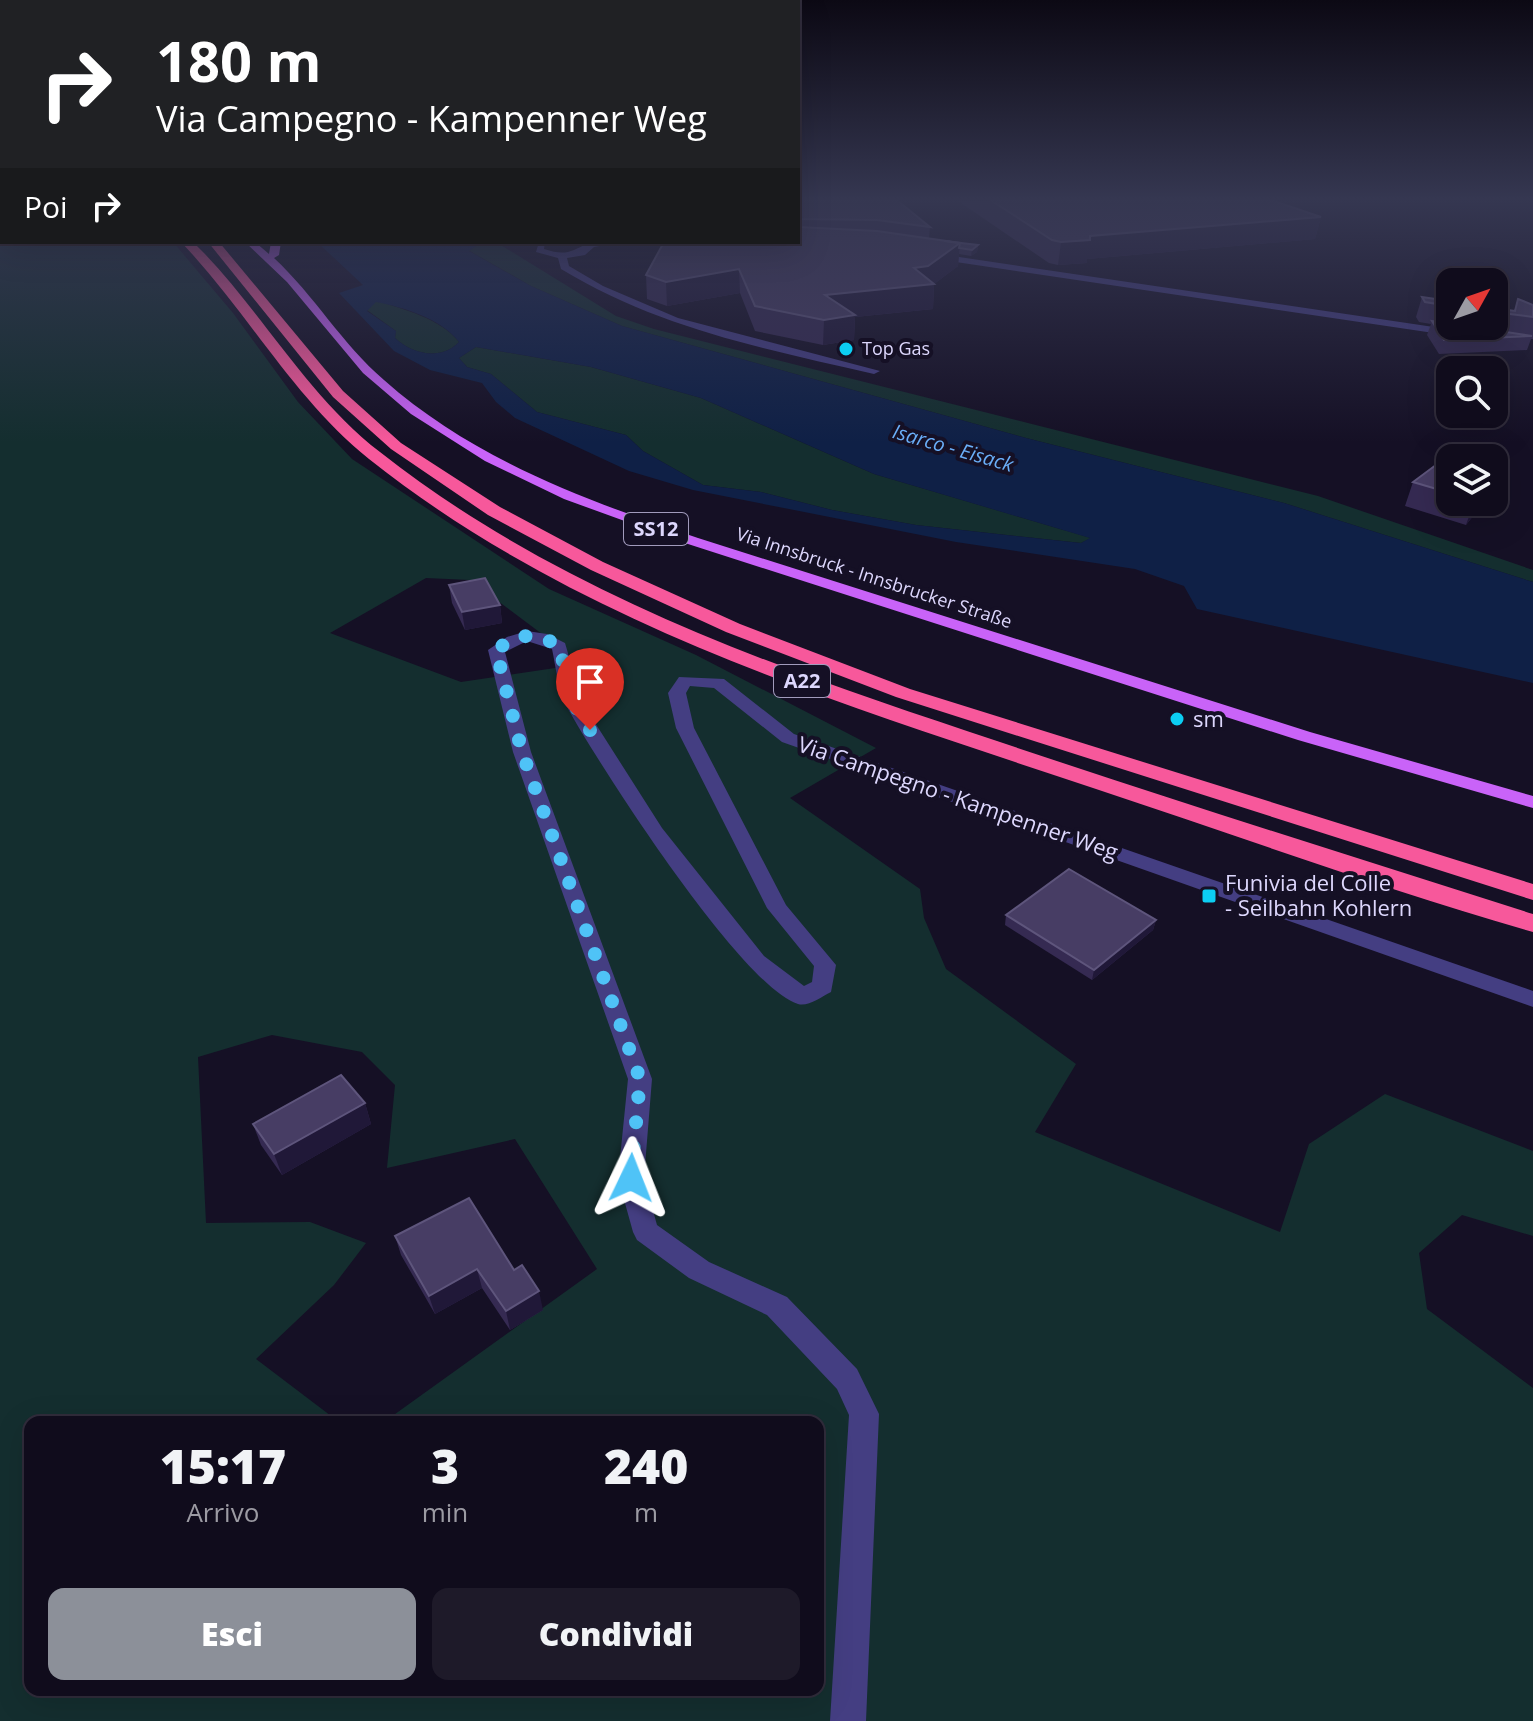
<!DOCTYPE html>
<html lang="it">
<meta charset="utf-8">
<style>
:root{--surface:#100c1c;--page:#1e1a29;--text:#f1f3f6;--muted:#9c9ba3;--line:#302c3b;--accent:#8c9099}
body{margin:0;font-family:"Open Sans",sans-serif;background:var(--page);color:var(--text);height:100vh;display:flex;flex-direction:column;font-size:30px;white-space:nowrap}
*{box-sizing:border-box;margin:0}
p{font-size:26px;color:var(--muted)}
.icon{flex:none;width:44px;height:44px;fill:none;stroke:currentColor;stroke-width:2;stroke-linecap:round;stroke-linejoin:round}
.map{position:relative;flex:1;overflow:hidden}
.panel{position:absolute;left:24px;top:1416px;width:800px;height:280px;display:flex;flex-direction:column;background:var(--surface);border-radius:16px;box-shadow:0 8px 32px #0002,0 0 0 2px var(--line)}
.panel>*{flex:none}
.hud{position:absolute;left:0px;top:0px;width:800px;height:244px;box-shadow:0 8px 32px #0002,0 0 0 2px var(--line);background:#202124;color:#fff;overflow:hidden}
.needle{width:52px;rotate:50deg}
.fabs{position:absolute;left:1436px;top:268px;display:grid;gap:16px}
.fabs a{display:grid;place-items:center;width:72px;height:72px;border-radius:16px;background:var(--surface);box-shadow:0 8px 32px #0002,0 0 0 2px var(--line);font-size:40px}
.pin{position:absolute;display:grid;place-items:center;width:68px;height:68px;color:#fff;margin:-82px -34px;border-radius:50% 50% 50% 0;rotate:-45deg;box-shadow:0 0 8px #0007}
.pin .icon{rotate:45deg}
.me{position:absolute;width:88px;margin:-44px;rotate:2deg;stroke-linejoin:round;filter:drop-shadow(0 0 6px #0008)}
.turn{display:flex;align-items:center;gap:28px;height:168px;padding:0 24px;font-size:36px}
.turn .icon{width:104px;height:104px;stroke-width:2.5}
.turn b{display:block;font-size:56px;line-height:68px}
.then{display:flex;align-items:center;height:76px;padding:0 24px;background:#0003;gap:16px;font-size:30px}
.eta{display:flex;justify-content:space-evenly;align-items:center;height:136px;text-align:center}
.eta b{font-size:48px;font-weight:800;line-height:56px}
.primary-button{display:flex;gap:16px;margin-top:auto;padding:16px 24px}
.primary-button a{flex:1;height:92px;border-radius:16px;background:var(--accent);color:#fff;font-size:32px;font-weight:800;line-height:92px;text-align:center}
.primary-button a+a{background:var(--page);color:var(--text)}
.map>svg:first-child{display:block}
.green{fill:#142e2f;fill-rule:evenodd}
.water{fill:#0f2046;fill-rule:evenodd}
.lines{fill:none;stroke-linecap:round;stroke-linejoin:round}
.minor{fill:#443e82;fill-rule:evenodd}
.major{fill:#c963f8;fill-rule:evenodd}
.highway{fill:#f7589b;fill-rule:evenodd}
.wall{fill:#352a52}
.shaded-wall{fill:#201838}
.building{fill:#473d64;stroke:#5e557c;stroke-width:2}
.route{stroke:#4fc3f7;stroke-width:14;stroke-dasharray:0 25.2}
.poi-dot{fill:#0ccef3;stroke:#151025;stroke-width:3}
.labels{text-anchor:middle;stroke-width:8;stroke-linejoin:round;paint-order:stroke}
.far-poi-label{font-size:18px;fill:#ddd7fd;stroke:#151025;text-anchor:start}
.far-street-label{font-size:18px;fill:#ddd7fd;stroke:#151025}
.far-water-label{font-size:20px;font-style:italic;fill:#6aaef8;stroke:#151025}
.shield{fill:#151025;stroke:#a19bbc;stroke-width:2}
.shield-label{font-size:20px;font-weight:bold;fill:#ddd7fd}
.poi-label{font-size:22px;fill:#ddd7fd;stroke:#151025;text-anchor:start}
.street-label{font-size:22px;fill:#ddd7fd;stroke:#151025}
</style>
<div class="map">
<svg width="1533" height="1721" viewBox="0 0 1533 1721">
<rect width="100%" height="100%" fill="#151025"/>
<g class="green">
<path d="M0,201l2,41h171l60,71 65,89 54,57 197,130 147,66 180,93 -86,50 130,91 4,29 22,51 130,95 -41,68 245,100 29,-88 76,-50 148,57v85l-71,-21 -43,38 8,56 106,79v333h-1533zM426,578l44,2 112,84 -121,18 -131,-49zM272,1035l90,17 33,33 -8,83 128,-29 82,130 -213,153h434v268h-788v-268h309l-83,-63 78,-74 32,-42 -56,-21 -104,1 -8,-166z"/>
<polygon points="470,242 496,242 616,316 654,329 1318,496 1533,570 1533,582 1284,503 1026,438 622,326 531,286 468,250 476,246"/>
<path d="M376,301c28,8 65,18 83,41 -18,19 -47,12 -64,-4l1,-7 -29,-21z"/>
<polygon points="476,347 591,367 701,398 874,474 1091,538 1081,543 916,525 832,510 761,492 703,485 643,451 626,435 537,412 491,374 467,367 459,358"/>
</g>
<path class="water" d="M317,242h153l6,4 -7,5 62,35 91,40 404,112 258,65 249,79v101l-336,-74 -13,-23 -49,-17 -179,-27 -263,-52 -64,-19 -114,-53 -19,-16 -14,-19 -52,-13 -36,-19 -55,-58 24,-8zM376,302c27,5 66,17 83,40 -18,19 -47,12 -64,-4l1,-7 -29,-20zM476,347l115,20 110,31 173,76 216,64 -9,5 -165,-18 -84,-15 -71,-18 -58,-7 -60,-34 -17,-16 -89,-23 -46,-38 -24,-7 -8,-9z"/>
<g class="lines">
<g class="minor">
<path d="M539,242h6l-1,7c21,7 27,3 44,-6 8,-4 25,-1 34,-1l-28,5 -9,8 -18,3 2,8 34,20 75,32 202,53 -6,3c-109,-25 -216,-46 -313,-105l-3,-11 -22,-6z"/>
<polygon points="932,253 1454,330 1459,333 1454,336 929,258"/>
<path d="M527,631l20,3 18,9 18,61 79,124 102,128 40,30 8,-4 2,-16 -47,-58 -91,-180 -8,-35 11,-16 45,2 70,55 739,257v16l-751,-265 -68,-54 -24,-2 -4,7 8,35 92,177 50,60 -5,27c-10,5 -23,15 -33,12 -57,-18 -199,-239 -231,-297 -9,-16 -11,-40 -15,-58l-25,-8 -22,11 26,100 121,327 -8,99 13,47 52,37 78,35 70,72 22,45 -13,307h-36l19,-306 -12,-26 -70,-74 -78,-37 -52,-38 -4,-8 -15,-54 10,-99 -115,-327 -25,-102 19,-13z"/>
</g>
<path class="major" d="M245,242h10l14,12 2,-12h10l-2,13 -5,3c40,37 68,86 110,122 89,79 203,121 314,158l612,194 223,64v12l-235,-68 -610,-196 -124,-45 -79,-38 -74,-47 -48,-41 -76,-91z"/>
<g class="highway">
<path d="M181,242h12l11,11c61,64 105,144 176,199 180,142 402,218 617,289 178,60 357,116 536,173v18c-147,-42 -292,-95 -437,-143 -251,-84 -517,-163 -727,-330 -75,-60 -122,-148 -188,-217z"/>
<polygon points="208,242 219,242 343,391 401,443 500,507 603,562 740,624 910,689 1533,884 1533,900 896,697 726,632 591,570 488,515 391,449 333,397"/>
</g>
</g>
<g class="wall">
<polygon points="798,201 930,227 929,238 978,245 977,252 971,256 959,254 958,266 934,284 933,309 855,317 854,340 823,345 755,331 740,293 667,306 647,299 646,275 798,242"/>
<polygon points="958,201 1274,201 1321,217 1315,239 1087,259 1087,263 1058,265 1049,263"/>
<polygon points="1422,297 1450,301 1450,326 1494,326 1494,308 1514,311 1518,299 1533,305 1533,339 1531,339 1527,350 1439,354 1427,335 1431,324 1419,322 1416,317"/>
<polygon points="1450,460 1450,502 1484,502 1466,525 1405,506 1413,482"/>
<polygon points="449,585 500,605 502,623 465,630 452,603"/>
<polygon points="1006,915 1156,920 1153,930 1092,980 1005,925"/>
<polygon points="365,1103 371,1124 282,1175 261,1145 253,1124"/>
<polygon points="395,1236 514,1270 543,1310 510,1330 482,1288 435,1314 401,1255"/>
</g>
<g class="shaded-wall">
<polygon points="1321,217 1315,239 1087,259 1087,263 1058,265 1061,242 1090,236"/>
<polygon points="960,243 958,266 933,285 934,284 933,309 855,317 854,340 823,345 825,295 914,268"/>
<polygon points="978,245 977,252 971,256 972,250"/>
<polygon points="739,269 740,293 667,306 666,282"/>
<polygon points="1474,502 1484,502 1466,525"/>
<polygon points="500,605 502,623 465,630 462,612"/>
<polygon points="1156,920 1153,930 1092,980 1094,970"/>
<polygon points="365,1103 371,1124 282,1175 274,1154"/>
<polygon points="477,1269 482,1288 435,1314 429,1296"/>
<polygon points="539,1291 543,1310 510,1330 506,1311"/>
</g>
<g class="building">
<polygon points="798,201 898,201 930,227 877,220 798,219"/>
<polygon points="992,201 1274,201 1321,217 1090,236 1090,240 1061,242 1052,240"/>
<polygon points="798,227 877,231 960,243 928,266 914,268 934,284 825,295 855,315 824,320 755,306 739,269 666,282 646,275 664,242 798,242"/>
<polygon points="944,241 978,245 972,250 959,248 960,243"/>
<polygon points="1422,297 1450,301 1450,306 1425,302"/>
<polygon points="1518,299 1533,305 1533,317 1494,312 1494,308 1515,311"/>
<polygon points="1432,321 1450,324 1450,326 1466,326 1532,336 1444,340"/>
<polygon points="1444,459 1450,460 1450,493 1413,482"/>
<polygon points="485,578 500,605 462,612 449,585"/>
<polygon points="1069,869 1156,920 1094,970 1006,915"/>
<polygon points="341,1075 365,1103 274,1154 253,1124"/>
<polygon points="469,1198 514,1270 522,1265 539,1291 506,1311 477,1269 429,1296 395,1236"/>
</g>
<linearGradient id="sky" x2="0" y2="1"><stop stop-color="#0c0914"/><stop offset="0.45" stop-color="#353751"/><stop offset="1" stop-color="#353751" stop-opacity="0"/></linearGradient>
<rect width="1533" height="442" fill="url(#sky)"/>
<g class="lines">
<path class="route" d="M590,730l-16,-26 -15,-58c-26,-15 -39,-13 -63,4l26,102 118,327 -9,99"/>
</g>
<g class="poi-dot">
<circle cx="846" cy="349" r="8"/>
<circle cx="1177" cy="719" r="8"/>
<rect x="1201" y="888" width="16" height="16" rx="4"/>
</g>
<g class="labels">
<g class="far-poi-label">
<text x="862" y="355">Top Gas</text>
</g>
<g class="far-street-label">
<text transform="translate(874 578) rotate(18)" y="6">Via Innsbruck - Innsbrucker Straße</text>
</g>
<g class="far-water-label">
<text transform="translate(953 448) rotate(16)" y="7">Isarco - Eisack</text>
</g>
<g class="shield">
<rect x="624" y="513" width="64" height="32" rx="6"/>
<rect x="774" y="665" width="56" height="32" rx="6"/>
</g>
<g class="shield-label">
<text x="656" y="536">SS12</text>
<text x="802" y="688">A22</text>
</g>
<g class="poi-label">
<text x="1193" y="727">sm</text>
<text x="1225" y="891">Funivia del Colle<tspan x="1225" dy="25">- Seilbahn Kohlern</tspan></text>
</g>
<g class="street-label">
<text transform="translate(958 798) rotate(19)" y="8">Via Campegno - Kampenner Weg</text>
</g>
</g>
</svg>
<div class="fabs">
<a><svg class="needle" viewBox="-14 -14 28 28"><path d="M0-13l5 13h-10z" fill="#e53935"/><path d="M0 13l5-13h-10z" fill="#9c9ba3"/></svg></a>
<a><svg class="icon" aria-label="search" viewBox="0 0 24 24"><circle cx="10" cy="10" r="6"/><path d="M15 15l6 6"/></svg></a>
<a><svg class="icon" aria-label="layers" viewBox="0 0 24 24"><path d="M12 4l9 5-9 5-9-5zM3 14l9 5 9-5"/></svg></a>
</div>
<div class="pin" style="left:590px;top:730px;background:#d93025"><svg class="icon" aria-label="arrive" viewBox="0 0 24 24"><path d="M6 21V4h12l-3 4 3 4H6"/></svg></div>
<svg class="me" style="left:631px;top:1178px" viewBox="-20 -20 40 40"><path d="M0-17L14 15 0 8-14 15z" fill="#4fc3f7" stroke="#fff" stroke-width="4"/></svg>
<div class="hud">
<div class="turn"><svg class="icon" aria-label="right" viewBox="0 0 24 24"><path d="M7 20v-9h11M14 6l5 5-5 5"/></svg><div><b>180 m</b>Via Campegno - Kampenner Weg</div></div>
<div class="then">Poi<svg class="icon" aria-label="right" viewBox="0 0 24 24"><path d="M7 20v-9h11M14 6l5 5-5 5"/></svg></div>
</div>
<section class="panel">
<div class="eta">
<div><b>15:17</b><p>Arrivo</p></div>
<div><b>3</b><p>min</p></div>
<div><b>240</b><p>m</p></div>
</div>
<div class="primary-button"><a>Esci</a><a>Condividi</a></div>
</section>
</div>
